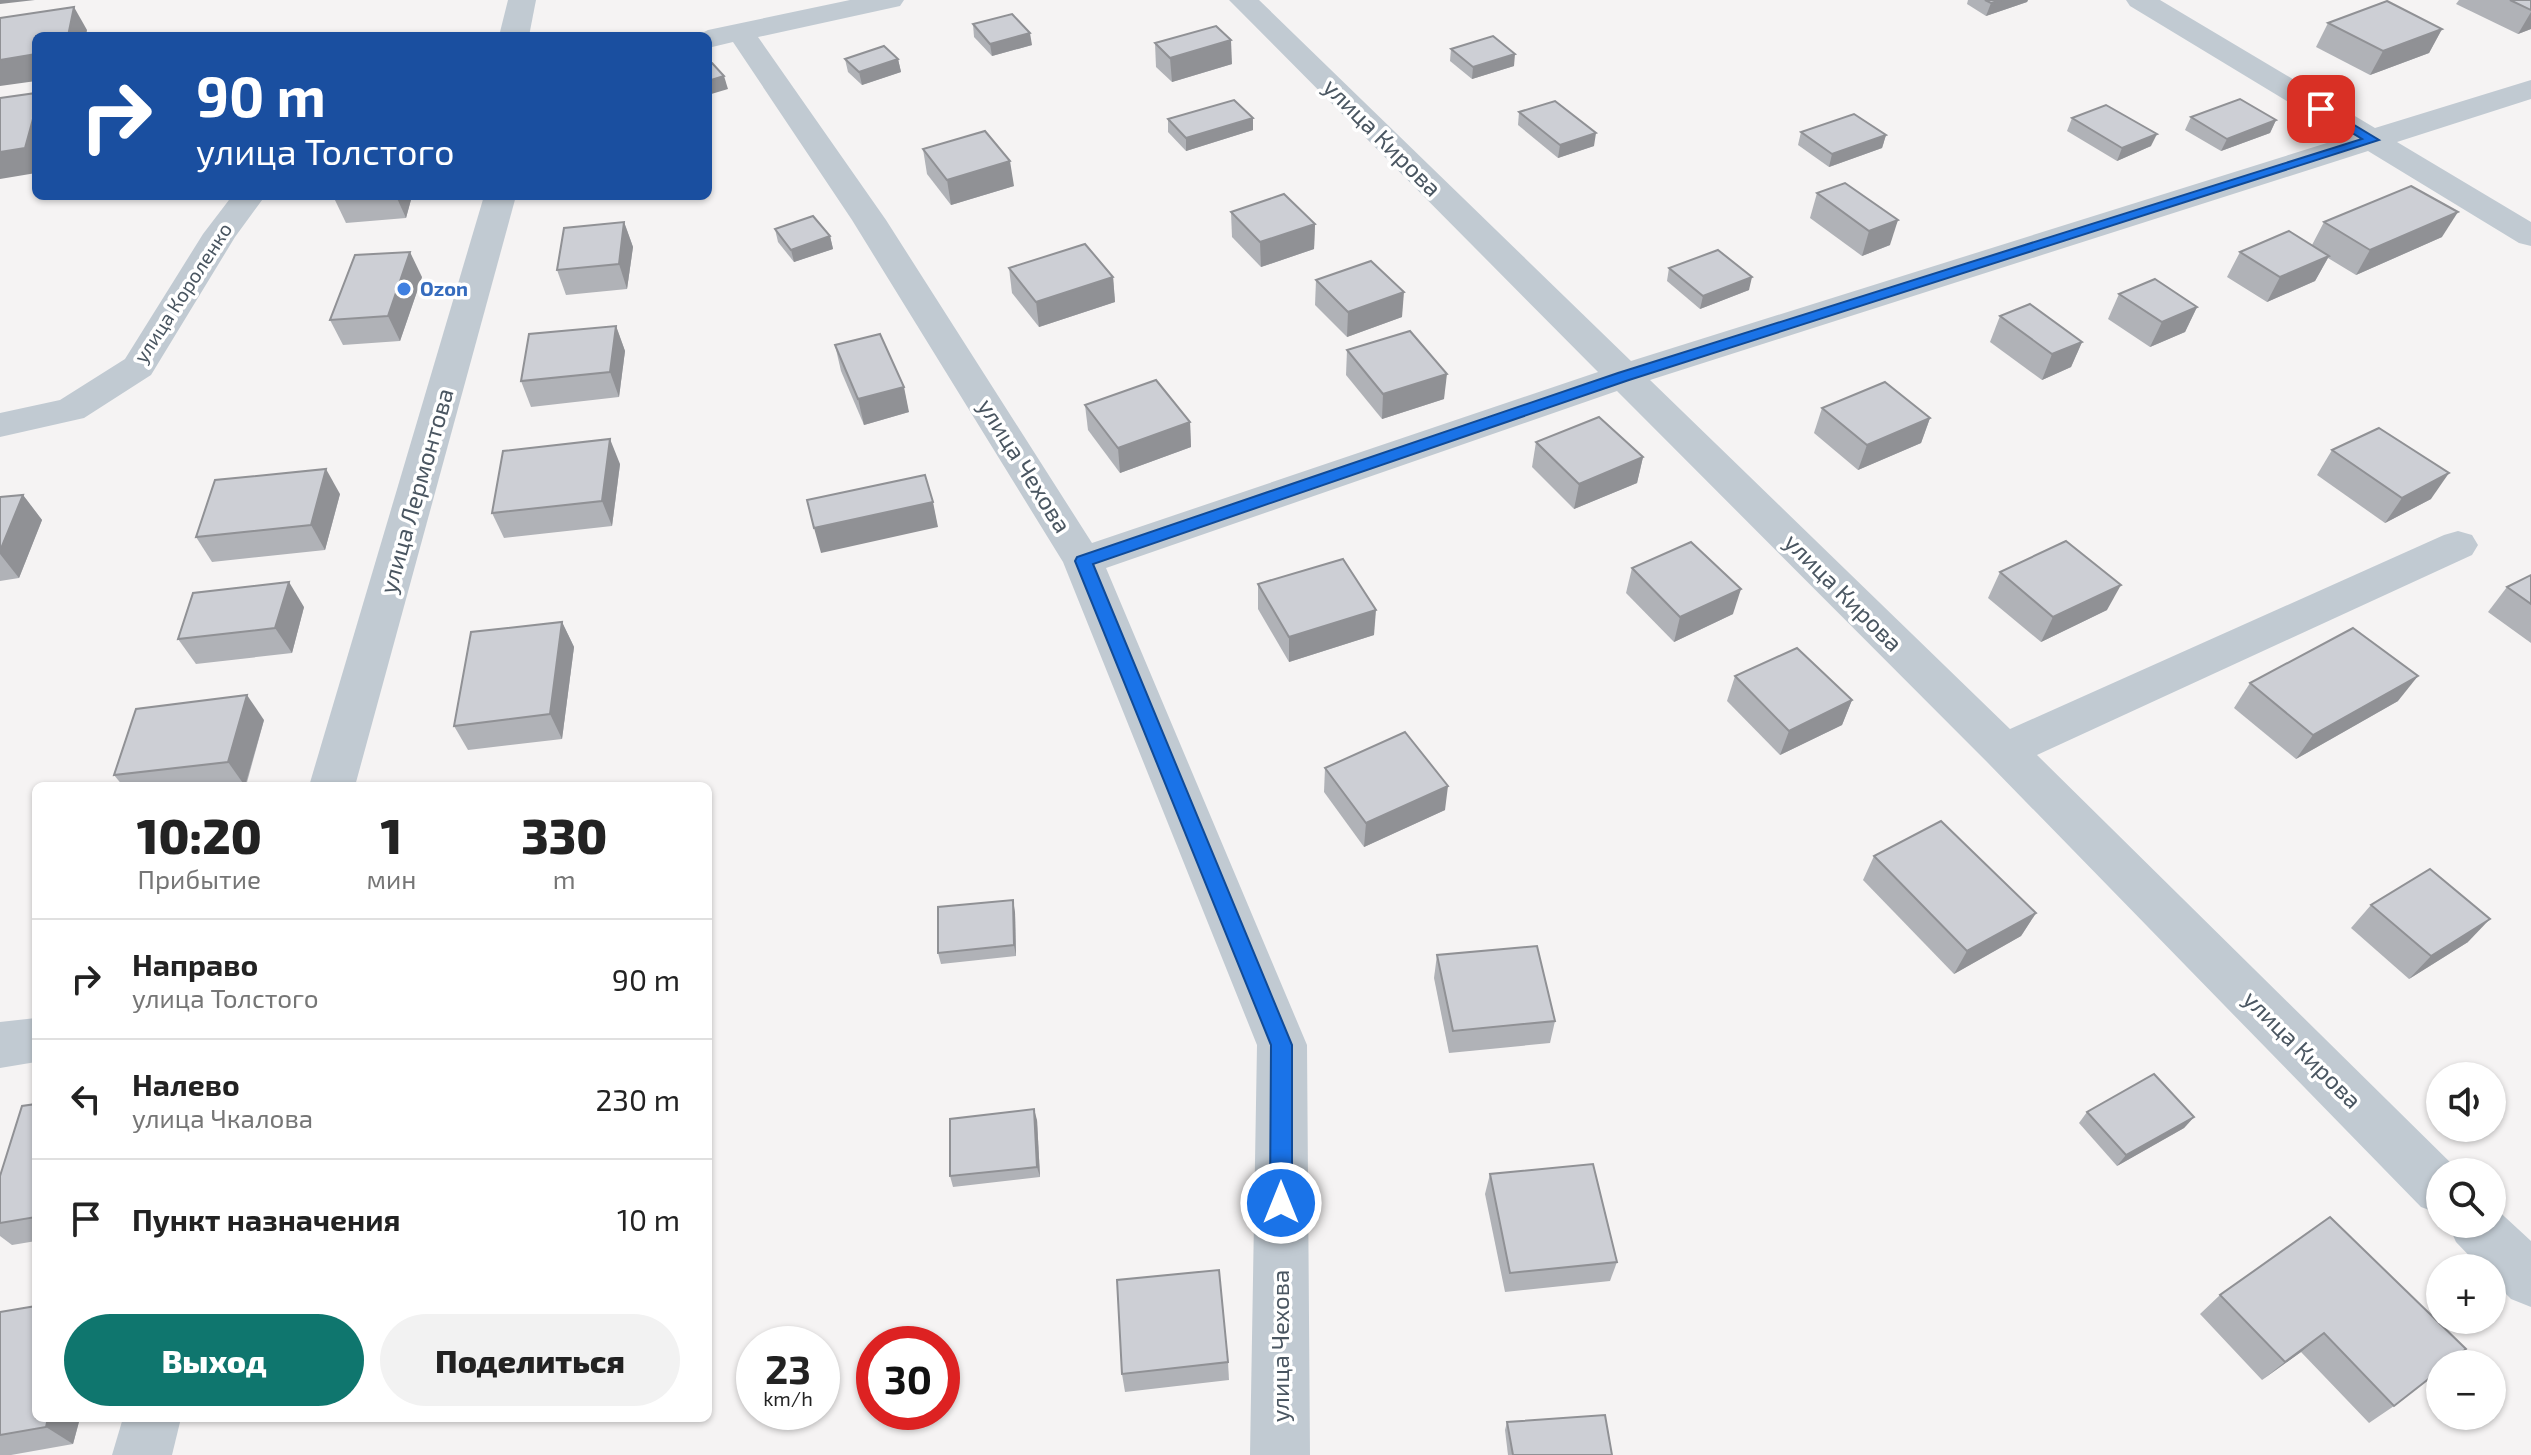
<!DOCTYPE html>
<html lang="ru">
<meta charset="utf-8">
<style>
:root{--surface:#fff;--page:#f2f2f2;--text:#222;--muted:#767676;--line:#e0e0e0;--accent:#0f766e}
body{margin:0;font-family:"Exo 2",sans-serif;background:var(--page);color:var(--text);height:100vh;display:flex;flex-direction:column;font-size:30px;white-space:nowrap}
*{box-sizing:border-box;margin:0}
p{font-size:26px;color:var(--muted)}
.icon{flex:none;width:44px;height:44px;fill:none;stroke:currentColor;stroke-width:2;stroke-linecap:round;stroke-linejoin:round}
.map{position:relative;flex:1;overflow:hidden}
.drawer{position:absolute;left:32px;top:782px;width:680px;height:640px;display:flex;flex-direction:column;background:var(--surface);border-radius:12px;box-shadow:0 2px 6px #0004}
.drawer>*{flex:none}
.guide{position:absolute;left:32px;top:32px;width:680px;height:168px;border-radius:12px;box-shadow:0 2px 6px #0004;background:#1a4fa0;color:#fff;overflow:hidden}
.controls{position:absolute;left:2426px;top:1062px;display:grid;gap:16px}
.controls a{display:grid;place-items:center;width:80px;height:80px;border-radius:50%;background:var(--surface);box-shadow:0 2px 6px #0004;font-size:40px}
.speed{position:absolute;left:736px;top:1326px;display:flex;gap:16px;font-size:40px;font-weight:700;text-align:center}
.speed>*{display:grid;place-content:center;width:104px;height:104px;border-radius:50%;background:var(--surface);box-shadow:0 2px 6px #0004;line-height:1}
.speed small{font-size:20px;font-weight:400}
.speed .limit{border:12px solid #d22;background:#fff;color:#111}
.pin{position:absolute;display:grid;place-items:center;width:68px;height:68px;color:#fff;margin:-34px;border-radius:16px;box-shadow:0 4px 12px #0006}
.me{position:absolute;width:88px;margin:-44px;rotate:0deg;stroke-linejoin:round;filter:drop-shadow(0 0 6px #0008)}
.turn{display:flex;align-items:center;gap:28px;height:168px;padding:0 32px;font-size:36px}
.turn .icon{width:104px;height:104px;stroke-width:2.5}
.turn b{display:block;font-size:56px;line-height:68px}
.eta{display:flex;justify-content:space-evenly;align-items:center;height:136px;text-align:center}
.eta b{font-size:48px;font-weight:800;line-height:56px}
.cta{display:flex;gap:16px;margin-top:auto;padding:16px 32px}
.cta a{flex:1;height:92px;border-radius:48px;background:var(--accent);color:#fff;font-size:32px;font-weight:800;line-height:92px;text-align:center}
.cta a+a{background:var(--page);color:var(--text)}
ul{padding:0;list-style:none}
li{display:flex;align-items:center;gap:24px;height:120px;padding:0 32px;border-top:2px solid var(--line)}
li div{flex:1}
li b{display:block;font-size:30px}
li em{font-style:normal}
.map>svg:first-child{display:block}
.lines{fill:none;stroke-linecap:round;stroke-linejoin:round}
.minor{fill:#c1cad2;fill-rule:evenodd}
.wall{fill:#b0b2b7}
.shaded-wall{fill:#909195}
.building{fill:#cdcfd5;stroke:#909195;stroke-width:2}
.route{fill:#1a73e8;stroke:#114b97;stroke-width:2}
.shop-dot{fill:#3f7fe0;stroke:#fff;stroke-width:3}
.labels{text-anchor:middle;stroke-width:7;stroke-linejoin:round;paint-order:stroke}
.far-shop-label{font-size:20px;font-weight:bold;fill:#366cbe;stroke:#fff;text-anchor:start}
.far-street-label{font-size:20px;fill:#4a5661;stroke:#fff}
.street-label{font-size:24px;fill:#4a5661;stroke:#fff}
</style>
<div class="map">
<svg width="2531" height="1455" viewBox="0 0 2531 1455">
<rect width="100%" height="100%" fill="#f5f3f3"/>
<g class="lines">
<g class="minor">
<polygon points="508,0 536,0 529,36 499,36"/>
<polygon points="850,0 904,0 900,6 758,37 886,220 1092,543 1598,372 1229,0 1259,0 1631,361 2346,137 2130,6 2126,0 2160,0 2375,128 2531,80 2531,99 2397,142 2531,222 2531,246 2519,243 2368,151 1650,380 2010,729 2444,535 2458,531 2472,535 2478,545 2472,555 2037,755 2459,1171 2440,1172 2440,1214 2421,1207 1988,763 1617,391 1106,568 1307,1045 1310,1455 1250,1455 1257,1045 1063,562 852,220 733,42 708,48 708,36 696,36 708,30"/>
<polygon points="232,196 265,196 235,237 151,375 84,418 0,437 0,413 60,400 125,359 203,234"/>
<polygon points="484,196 516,196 355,786 309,786"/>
<polygon points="36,1018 36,1062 0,1068 0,1022"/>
<polygon points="2492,1205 2531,1241 2531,1307 2511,1299 2492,1280 2492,1268 2481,1268 2456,1242 2448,1224 2492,1224"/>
<polygon points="123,1418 181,1418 172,1455 112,1455"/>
</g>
</g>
<g class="wall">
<polygon points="1968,0 2028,0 2027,2 1986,16 1967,4"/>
<polygon points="2459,0 2531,0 2531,29 2518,34 2456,4"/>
<polygon points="2328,23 2442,29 2429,53 2370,75 2316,47"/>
<polygon points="973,24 1032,45 992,56 974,37"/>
<polygon points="1155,43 1232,64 1172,82 1156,67"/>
<polygon points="1451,49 1514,66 1472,79 1450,61"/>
<polygon points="845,59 898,59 901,72 862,85 848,72"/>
<polygon points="1519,112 1594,146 1558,158 1518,125"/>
<polygon points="2191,117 2276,120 2270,133 2221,151 2185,130"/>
<polygon points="1253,118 1253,130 1186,151 1168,132 1168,119"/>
<polygon points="2072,118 2151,146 2117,161 2067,131"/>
<polygon points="1801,132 1886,135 1882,148 1829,167 1798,145"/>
<polygon points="923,149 1014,186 951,205 927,174"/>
<polygon points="1817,193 1890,245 1862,256 1810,218"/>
<polygon points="335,196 412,196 406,218 346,223 334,198"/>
<polygon points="1231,212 1315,224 1314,249 1261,267 1232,237"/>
<polygon points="624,222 633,247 627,289 566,295 557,270"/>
<polygon points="2324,222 2442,237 2356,275 2328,258 2315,281 2267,302 2227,277 2240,252 2312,245"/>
<polygon points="775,229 830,236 833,249 794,262 778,242"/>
<polygon points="1009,268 1113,277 1115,302 1039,327 1012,293"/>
<polygon points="1669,268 1749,290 1700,309 1667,281"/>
<polygon points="422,277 400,341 343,345 330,320"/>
<polygon points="1316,280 1402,317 1347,337 1315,305"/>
<polygon points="2119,294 2197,307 2185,332 2150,347 2108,319"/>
<polygon points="2000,316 2082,342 2071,367 2042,380 1990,342"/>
<polygon points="616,326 625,351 619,397 531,407 521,381"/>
<polygon points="835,345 909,412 864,425 841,371"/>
<polygon points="1347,350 1444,399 1382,419 1346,375"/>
<polygon points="1085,405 1190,422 1191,447 1120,473 1088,430"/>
<polygon points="1822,408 1930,418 1921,443 1858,470 1814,433"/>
<polygon points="1536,442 1643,457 1637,483 1574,509 1532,467"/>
<polygon points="2332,450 2431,499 2385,523 2317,475"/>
<polygon points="620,464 612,526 504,538 492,513"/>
<polygon points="340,494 325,550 212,562 196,537"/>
<polygon points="23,495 42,520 19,578 0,581 0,497"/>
<polygon points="1632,568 1733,614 1674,642 1626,593"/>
<polygon points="2000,572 2107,610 2041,642 1988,598"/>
<polygon points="2531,575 2531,643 2488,612 2507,587"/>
<polygon points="1258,584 1374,635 1289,662 1258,609"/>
<polygon points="304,607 292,653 196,664 178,639"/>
<polygon points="562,622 574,647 562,739 468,750 454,726"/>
<polygon points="1735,676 1852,700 1842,725 1780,755 1727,701"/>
<polygon points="2250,683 2398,701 2296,759 2234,708"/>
<polygon points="264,720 246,786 123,786 114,775"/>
<polygon points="1325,768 1445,810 1364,847 1324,792"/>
<polygon points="1874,856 2036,913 2021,936 1954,974 1863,880"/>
<polygon points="2371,905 2468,942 2409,979 2351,928"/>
<polygon points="1015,912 1016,956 941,964 938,953"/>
<polygon points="1437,955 1555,1021 1550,1043 1449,1053 1434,978"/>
<polygon points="36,1104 36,1241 12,1245 0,1236 0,1176"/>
<polygon points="2087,1112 2194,1117 2184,1128 2117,1166 2079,1123"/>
<polygon points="1037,1120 1040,1177 953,1187 950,1176"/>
<polygon points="1490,1174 1617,1262 1610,1281 1505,1292 1485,1194"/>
<polygon points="2330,1217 2394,1406 2369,1423 2301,1352 2262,1380 2200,1314 2220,1295"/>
<polygon points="0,1312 36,1418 80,1418 73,1444 11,1455 0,1455"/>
<polygon points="1228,1362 1229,1380 1125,1392 1122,1374"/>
<polygon points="1507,1422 1612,1455 1508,1455 1505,1430"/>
</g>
<g class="shaded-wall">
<polygon points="0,0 35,0 0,4"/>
<polygon points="2001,0 2028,0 2027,2 1986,16 1991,3"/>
<polygon points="74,7 87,30 86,36 68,36"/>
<polygon points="2531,12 2531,29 2518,34"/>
<polygon points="2442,29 2429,53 2370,75 2383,51"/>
<polygon points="1030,33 1032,45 992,56 990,44"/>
<polygon points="1231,40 1232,64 1172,82 1170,58"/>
<polygon points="36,54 36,81 0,86 0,60"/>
<polygon points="1515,54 1514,66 1472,79 1473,67"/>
<polygon points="898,59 901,72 862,85 859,72"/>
<polygon points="724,76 728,89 708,95 708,81"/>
<polygon points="36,108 36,173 0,179 0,152"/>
<polygon points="1253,118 1253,130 1186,151 1186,138"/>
<polygon points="2276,120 2270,133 2221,151 2227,139"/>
<polygon points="1596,133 1594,146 1558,158 1560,145"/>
<polygon points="2157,134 2151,146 2117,161 2122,148"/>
<polygon points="1886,135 1882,148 1829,167 1832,154"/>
<polygon points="1010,161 1014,186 951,205 947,180"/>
<polygon points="396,196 412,196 406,218"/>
<polygon points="2458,212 2442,237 2356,275 2370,250"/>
<polygon points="1898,220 1890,245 1862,256 1869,231"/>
<polygon points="624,222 633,247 627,289 619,264"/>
<polygon points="1315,224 1314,249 1261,267 1260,242"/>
<polygon points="830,236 833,249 794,262 791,250"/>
<polygon points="410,252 422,277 400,341 388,316"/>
<polygon points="2329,256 2315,281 2267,302 2280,277"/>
<polygon points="1113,277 1115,302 1039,327 1036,302"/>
<polygon points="1752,277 1749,290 1700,309 1703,296"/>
<polygon points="1404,292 1402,317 1347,337 1348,312"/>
<polygon points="2197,307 2185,332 2150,347 2162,322"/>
<polygon points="616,326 625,351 619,397 610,372"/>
<polygon points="2082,342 2071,367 2042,380 2052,354"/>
<polygon points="1447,374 1444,399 1382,419 1383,394"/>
<polygon points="904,387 909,412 864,425 858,399"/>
<polygon points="1930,418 1921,443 1858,470 1867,445"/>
<polygon points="1190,422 1191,447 1120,473 1118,448"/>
<polygon points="610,439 620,464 612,526 602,501"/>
<polygon points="1643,457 1637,483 1574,509 1579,484"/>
<polygon points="326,469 340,494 325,550 311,525"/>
<polygon points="2449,473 2431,499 2385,523 2402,498"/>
<polygon points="23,495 42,520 19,578 0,554 0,551"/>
<polygon points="933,502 938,527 821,553 814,528"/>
<polygon points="289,582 304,607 292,653 275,628"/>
<polygon points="2121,585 2107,610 2041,642 2053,617"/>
<polygon points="1741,589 1733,614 1674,642 1680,617"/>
<polygon points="1376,610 1374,635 1289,662 1289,637"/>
<polygon points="562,622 574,647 562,739 550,714"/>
<polygon points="2418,676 2398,701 2296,759 2313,735"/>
<polygon points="247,695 264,720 245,786 228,762"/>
<polygon points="1852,700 1842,725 1780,755 1789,731"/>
<polygon points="1448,786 1445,810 1364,847 1366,823"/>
<polygon points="1013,900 1015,912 1016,956 1014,945"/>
<polygon points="2036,913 2021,936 1954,974 1967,951"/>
<polygon points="2490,919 2468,942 2409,979 2431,956"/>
<polygon points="1034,1109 1037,1120 1040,1177 1037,1167"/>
<polygon points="2194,1117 2184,1128 2117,1166 2126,1155"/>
<polygon points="2324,1333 2301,1352 2262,1380 2285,1362"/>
<polygon points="48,1418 80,1418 73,1444 46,1427"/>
</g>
<g class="building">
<polygon points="1985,0 2001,0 1991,3"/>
<polygon points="2510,0 2531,0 2531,10"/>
<polygon points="2387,1 2442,29 2383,51 2328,23"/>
<polygon points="74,7 68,36 36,36 36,54 0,60 0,18"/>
<polygon points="1012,14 1030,33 990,44 973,24"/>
<polygon points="1216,26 1231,40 1170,58 1155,43"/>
<polygon points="1493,36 1515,54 1473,67 1451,49"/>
<polygon points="884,46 898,59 859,72 845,59"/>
<polygon points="712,63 724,76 708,81 708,64"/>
<polygon points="36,93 36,108 25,148 0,152 0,98"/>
<polygon points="2240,99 2276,120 2227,139 2191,117"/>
<polygon points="1234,100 1253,118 1186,138 1168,119"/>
<polygon points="1555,101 1596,133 1560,145 1519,112"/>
<polygon points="2106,105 2157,134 2122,148 2072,118"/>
<polygon points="1854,114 1886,135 1832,154 1801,132"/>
<polygon points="985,131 1010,161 947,180 923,149"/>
<polygon points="1845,183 1898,220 1869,231 1817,193"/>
<polygon points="2411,186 2458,212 2370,250 2324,222"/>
<polygon points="1284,194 1315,224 1260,242 1231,212"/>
<polygon points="335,196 360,196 334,198"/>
<polygon points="813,216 830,236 791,250 775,229"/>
<polygon points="624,222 619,264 557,270 564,228"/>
<polygon points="2289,231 2329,256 2280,277 2240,252"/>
<polygon points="1085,244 1113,277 1036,302 1009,268"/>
<polygon points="1718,250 1752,277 1703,296 1669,268"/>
<polygon points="410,252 388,316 330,320 355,255"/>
<polygon points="1371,261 1404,292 1348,312 1316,280"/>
<polygon points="2155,279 2197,307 2162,322 2119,294"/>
<polygon points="2030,304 2082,342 2052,354 2000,316"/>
<polygon points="616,326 610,372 521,381 529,334"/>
<polygon points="1410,331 1447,374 1383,394 1347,350"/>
<polygon points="880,334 904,387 858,399 835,345"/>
<polygon points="1156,380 1190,422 1118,448 1085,405"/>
<polygon points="1885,382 1930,418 1867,445 1822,408"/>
<polygon points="1599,417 1643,457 1579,484 1536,442"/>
<polygon points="2379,428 2449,473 2402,498 2332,450"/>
<polygon points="610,439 602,501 492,513 503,451"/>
<polygon points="326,469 311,525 196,537 215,480"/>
<polygon points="925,475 933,502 814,528 807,500"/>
<polygon points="23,495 0,551 0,497"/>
<polygon points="2066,541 2121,585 2053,617 2000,572"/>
<polygon points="1691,542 1741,589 1680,617 1632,568"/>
<polygon points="1343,559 1376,610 1289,637 1258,584"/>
<polygon points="2531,575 2531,604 2507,587"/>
<polygon points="289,582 275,628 178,639 193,593"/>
<polygon points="562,622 550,714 454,726 471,632"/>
<polygon points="2353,628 2418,676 2313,735 2250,683"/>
<polygon points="1797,648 1852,700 1789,731 1735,676"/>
<polygon points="247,695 228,762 114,775 136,709"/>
<polygon points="1405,732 1448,786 1366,823 1325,768"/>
<polygon points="1941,821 2036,913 1967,951 1874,856"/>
<polygon points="2430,869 2490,919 2431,956 2371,905"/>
<polygon points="1013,900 1014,945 938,953 938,907"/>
<polygon points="1537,946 1555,1021 1453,1031 1437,955"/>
<polygon points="2154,1074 2194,1117 2126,1155 2087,1112"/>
<polygon points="36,1104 36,1217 0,1223 0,1176 22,1106"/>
<polygon points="1034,1109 1037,1167 950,1176 950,1119"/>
<polygon points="1593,1164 1617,1262 1510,1273 1490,1174"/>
<polygon points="2330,1217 2466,1349 2447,1364 2440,1364 2440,1370 2394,1406 2324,1333 2285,1362 2220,1295"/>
<polygon points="1219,1270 1228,1362 1122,1374 1117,1280"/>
<polygon points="36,1306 36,1418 48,1418 46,1427 0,1435 0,1312"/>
<polygon points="1605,1415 1612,1455 1513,1455 1507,1422"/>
</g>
<polygon class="route" points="2321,105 2379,140 1629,380 1093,564 1292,1045 1292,1203 1289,1210 1281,1213 1273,1210 1270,1203 1271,1045 1075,561 1077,557 1618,373 2362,139 2316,111 2314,109"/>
<circle class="shop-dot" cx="404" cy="289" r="8"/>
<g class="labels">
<g class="far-shop-label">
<text x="420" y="296">Ozon</text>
</g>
<g class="far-street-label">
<text transform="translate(183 293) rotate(-57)" y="7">улица Короленко</text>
</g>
<g class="street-label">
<text transform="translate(1382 138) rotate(45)" y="8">улица Кирова</text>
<text transform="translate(1024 466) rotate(58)" y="8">улица Чехова</text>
<text transform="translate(417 491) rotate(-74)" y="8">улица Лермонтова</text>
<text transform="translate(1843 593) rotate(45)" y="8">улица Кирова</text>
<text transform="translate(2302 1050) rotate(45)" y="8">улица Кирова</text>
<text transform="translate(1281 1346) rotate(-90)" y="8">улица Чехова</text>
</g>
</g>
</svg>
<div class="controls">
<a><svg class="icon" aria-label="sound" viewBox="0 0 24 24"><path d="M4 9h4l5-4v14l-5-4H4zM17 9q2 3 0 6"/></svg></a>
<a><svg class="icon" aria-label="search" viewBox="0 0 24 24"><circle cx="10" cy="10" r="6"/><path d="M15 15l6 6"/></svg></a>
<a>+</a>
<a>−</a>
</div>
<div class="speed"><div>23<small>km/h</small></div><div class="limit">30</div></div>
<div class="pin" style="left:2321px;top:109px;background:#d93025"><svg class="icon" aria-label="arrive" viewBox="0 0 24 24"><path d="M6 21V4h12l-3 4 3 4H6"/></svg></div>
<svg class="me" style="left:1281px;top:1203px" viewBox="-20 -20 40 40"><circle r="17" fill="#1a73e8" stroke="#fff" stroke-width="3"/><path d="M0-11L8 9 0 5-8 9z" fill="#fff"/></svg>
<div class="guide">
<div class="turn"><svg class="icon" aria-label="right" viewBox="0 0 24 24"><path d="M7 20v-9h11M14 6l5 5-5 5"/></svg><div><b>90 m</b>улица Толстого</div></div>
</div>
<section class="drawer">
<div class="eta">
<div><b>10:20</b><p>Прибытие</p></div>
<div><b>1</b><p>мин</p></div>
<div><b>330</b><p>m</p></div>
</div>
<ul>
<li><svg class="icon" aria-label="right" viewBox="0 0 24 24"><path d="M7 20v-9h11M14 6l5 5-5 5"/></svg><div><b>Направо</b><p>улица Толстого</p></div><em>90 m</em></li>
<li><svg class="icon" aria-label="left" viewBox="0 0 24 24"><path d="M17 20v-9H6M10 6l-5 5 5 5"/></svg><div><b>Налево</b><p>улица Чкалова</p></div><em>230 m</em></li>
<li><svg class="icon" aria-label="arrive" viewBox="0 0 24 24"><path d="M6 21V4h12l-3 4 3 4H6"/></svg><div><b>Пункт назначения</b></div><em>10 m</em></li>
</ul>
<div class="cta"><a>Выход</a><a>Поделиться</a></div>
</section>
</div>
